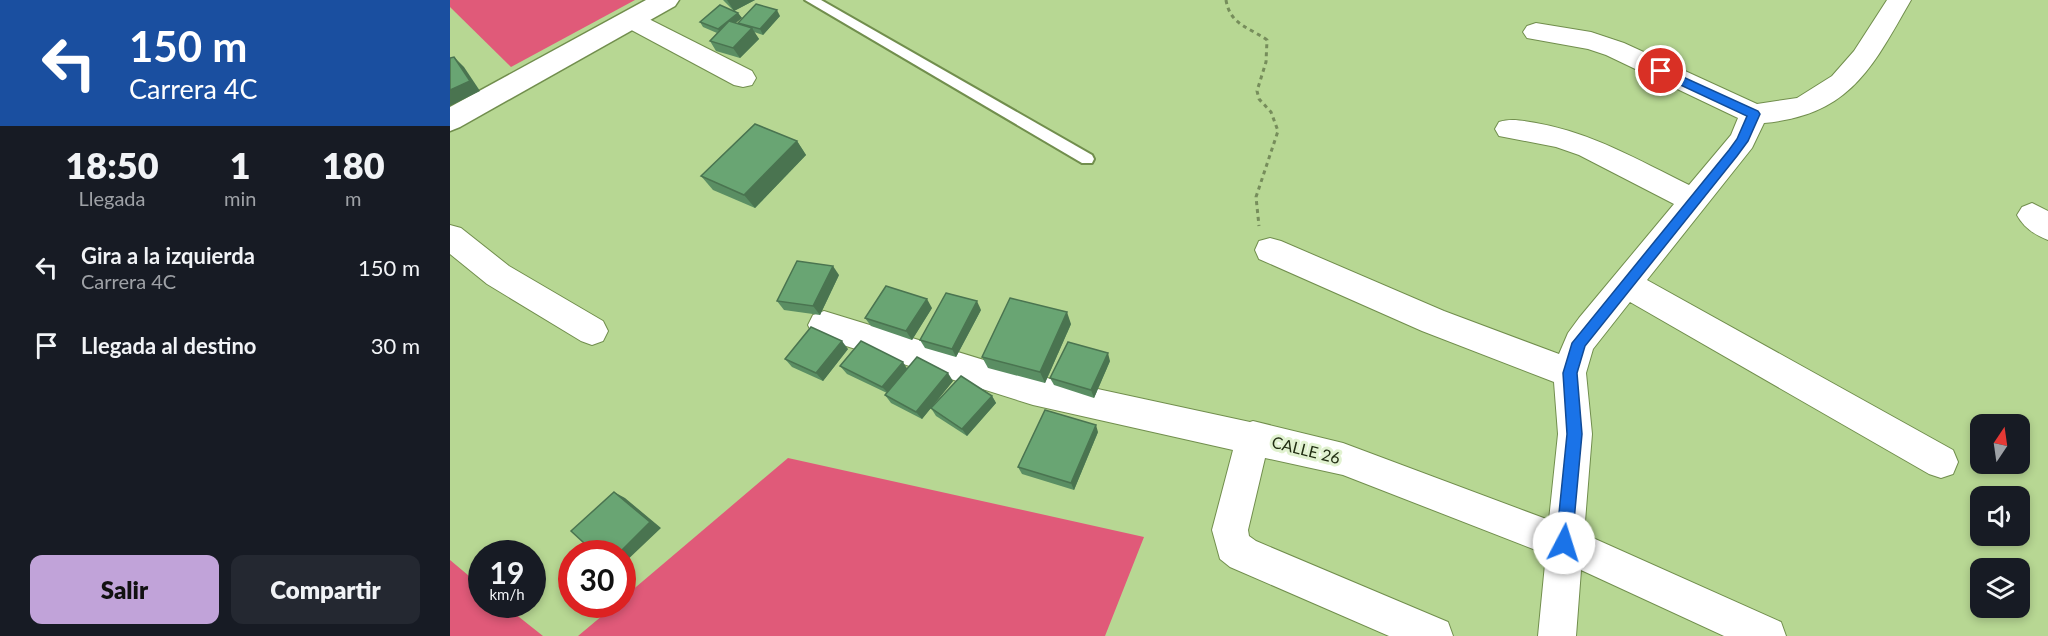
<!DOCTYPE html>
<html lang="es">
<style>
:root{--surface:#171b24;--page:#242831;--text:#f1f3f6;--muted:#9ea1a6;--accent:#c1a3d9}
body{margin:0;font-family:Lato,sans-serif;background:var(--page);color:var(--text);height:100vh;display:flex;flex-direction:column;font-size:22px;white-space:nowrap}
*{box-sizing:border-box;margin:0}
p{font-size:20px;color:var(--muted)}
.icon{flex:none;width:33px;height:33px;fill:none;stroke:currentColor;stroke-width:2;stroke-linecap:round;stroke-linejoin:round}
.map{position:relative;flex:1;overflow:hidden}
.side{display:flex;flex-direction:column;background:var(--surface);width:450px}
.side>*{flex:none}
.banner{background:#1a4fa0;color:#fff;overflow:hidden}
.needle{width:39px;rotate:13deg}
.buttons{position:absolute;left:1520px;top:414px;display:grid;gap:12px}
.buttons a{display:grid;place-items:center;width:60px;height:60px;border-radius:12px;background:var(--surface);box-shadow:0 3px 9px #0003;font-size:30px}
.speed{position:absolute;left:18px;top:540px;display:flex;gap:12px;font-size:30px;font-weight:700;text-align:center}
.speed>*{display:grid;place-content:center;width:78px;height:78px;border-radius:50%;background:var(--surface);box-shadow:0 3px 9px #0003;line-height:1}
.speed small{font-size:15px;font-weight:400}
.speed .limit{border:9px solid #d22;background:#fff;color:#111}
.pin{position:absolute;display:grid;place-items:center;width:51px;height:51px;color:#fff;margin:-26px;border:3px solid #fff;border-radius:50%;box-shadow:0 2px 6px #0007}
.me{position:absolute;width:66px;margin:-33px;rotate:5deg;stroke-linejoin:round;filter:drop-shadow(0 0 4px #0008)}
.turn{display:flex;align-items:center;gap:21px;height:126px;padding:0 30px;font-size:27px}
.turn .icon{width:78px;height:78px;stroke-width:2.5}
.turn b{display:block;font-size:42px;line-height:51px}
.eta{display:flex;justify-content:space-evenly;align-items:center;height:102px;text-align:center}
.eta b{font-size:36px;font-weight:800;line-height:42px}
.cta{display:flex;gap:12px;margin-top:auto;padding:12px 30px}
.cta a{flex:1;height:69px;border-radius:12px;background:var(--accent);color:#111;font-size:24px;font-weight:800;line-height:69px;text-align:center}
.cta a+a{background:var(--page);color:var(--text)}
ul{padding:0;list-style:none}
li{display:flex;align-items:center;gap:18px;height:78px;padding:0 30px}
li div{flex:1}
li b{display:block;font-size:22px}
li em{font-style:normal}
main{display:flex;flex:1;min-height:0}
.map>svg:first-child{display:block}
.forest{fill:#e05a79}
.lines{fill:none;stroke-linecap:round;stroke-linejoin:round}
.service-casing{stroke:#718e4d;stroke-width:4}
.minor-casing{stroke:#718e4d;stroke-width:2}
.secondary-casing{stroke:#718e4d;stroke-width:3}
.path{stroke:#768d5b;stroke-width:3;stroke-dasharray:4 4;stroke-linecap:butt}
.service{fill:#fff;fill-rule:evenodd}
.minor{fill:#fff;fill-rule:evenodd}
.secondary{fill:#fff;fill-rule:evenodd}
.wall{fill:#5a8e63}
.shaded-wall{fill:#4a7450}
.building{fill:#69a573;stroke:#4a7450;stroke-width:1.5}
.route{fill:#1a73e8;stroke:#114b97;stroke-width:1.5}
.labels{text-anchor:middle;stroke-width:6;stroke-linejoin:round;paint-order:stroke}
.street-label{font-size:16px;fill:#222e13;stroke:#e1f2d0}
</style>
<main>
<section class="side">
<div class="banner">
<div class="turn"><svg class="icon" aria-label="left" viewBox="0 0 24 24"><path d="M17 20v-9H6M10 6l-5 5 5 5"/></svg><div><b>150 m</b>Carrera 4C</div></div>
</div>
<div class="eta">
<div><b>18:50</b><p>Llegada</p></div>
<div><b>1</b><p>min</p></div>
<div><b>180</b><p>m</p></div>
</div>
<ul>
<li><svg class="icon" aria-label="left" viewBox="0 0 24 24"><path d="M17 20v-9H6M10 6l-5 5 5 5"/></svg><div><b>Gira a la izquierda</b><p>Carrera 4C</p></div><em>150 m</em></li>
<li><svg class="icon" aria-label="arrive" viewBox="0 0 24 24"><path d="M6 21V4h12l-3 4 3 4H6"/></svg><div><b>Llegada al destino</b></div><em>30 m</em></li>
</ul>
<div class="cta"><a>Salir</a><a>Compartir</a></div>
</section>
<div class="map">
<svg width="1598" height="636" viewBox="0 0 1598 636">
<rect width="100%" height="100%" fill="#b7d793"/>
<g class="forest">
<polygon points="0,0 185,0 61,67 0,7"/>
<polygon points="338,458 694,537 655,636 128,636 165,605 172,604 173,598"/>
<polygon points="0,560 31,586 32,604 54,605 93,636 0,636"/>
</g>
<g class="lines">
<defs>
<polygon id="service" points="355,0 371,0 642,155 644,159 642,163 632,163"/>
<g id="minor">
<path d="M1437,0h24c-39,68 -61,115 -147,123l-12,25 -105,132 306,170 5,12 -5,12 -12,4 -12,-4 -299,-172 -37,47 -7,24 6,61 -8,100 197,88 5,14h-62l-143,-66 -5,66h-38l8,-82 -203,-79 -78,-17 -17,72 1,6 7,5 192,81 5,14h-64l-159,-69 -10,-8 -8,-29 21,-80 -200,-45 -209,-66 -11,-4 -5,-10 5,-10 11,-4 209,64 217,47 3,-1 90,22 206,77 9,-86 -4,-52 -132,-51 -163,-72 -4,-9 4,-9 11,-3 11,3 163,70 115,43 9,-21 11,-15 95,-114 -95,-49 -23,-8 -57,-11 -4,-7 4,-7c13,-4 24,-1 37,1 57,10 102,37 153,62l42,-50 7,-17 -132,-63 -18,-6 -61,-11 -4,-6 4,-6 9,-3 55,9 33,11 133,61 40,-6 35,-22 22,-25z"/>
<polygon points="183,11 302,71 306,78 302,85 293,87 284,85 174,26 170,20 174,14"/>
<path d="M1582,203l16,8v29c-13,-5 -24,-12 -31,-25l5,-8z"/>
<polygon points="0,225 11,228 59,266 153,321 158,331 153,341 142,345 131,341 37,284 0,254"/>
</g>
<polygon id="secondary" points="196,0 229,0 225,6 10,127 0,131 0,107"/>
</defs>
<use href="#service" class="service-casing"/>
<use href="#minor" class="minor-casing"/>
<use href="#secondary" class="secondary-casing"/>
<path class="path" d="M776,0c4,25 23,27 41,40l-1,22 -9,29 2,8 12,13 7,19 -22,66 3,29"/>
<use href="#service" class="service"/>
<use href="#minor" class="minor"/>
<use href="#secondary" class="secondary"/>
</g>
<g class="wall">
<polygon points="273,0 305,0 284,11 288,13 292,18 285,23 289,24 288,23 330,16 313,35 304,32 309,39 290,58 266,51 260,41 267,33 253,27 250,22 284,11"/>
<polygon points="347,141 356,155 305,208 263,190 251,176"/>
<polygon points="389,275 370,315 334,310 327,301"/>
<polygon points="482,308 462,340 421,326 415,318"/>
<polygon points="531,310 506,357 475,348 470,340"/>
<polygon points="621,324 595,383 538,368 532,357"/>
<polygon points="398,349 373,381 342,367 335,359"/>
<polygon points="660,361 644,398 604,385 600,378"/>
<polygon points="390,366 457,369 503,381 472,419 441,403 435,395 437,393 397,374"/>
<polygon points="542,396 546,403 517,436 486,416 481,408"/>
<polygon points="648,432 624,490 572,474 568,467"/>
</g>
<g class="shaded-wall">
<polygon points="277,0 305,0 284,11"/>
<polygon points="327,10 330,16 313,35 310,29"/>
<polygon points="288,13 292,18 271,35 268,29"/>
<polygon points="302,28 309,39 290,58 283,48"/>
<polygon points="4,57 14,67 30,91 0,106 0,90"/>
<polygon points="347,141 356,155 305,208 294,195"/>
<polygon points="383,266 389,275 370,315 363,306"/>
<polygon points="477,299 482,308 462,340 456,331"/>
<polygon points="527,301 531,310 506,357 502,349"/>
<polygon points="617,312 621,324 595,383 590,372"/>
<polygon points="392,341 398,349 373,381 366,373"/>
<polygon points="658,353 660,361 644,398 641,390"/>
<polygon points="453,362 458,370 439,394 432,387"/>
<polygon points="498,373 503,381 472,419 466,412"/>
<polygon points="542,396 546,403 517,436 512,429"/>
<polygon points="646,425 648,432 624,490 621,483"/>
<polygon points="164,492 175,498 211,528 172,565 172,554 168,554"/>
</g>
<g class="building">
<polygon points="306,4 327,10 310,29 288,23"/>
<polygon points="270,5 288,13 268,29 250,22"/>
<polygon points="279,21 302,28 283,48 260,41"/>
<polygon points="4,57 20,81 0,90 0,58"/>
<polygon points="305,124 347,141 294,195 251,176"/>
<polygon points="347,261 383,266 363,306 327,301"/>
<polygon points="436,286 477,299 456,331 415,318"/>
<polygon points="496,293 527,301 502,349 470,340"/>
<polygon points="560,298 617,312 590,372 532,357"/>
<polygon points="361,327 392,341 366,373 335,359"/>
<polygon points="411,341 453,362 432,387 390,366"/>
<polygon points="618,342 658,353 641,390 600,378"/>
<polygon points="467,357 498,373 466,412 435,395"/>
<polygon points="511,376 542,396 512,429 481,408"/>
<polygon points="595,410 646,425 621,483 568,467"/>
<polygon points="164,492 200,522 168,554 146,554 121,531"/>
</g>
<polygon class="route" points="1211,67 1308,111 1310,114 1298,141 1287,156 1135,346 1127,373 1132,434 1122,543 1119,549 1114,551 1108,549 1106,543 1117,434 1113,373 1122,343 1279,150 1287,139 1297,116 1207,74 1207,68"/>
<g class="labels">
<g class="street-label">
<text transform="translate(856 450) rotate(14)" y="6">CALLE 26</text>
</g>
</g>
</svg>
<div class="buttons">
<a><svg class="needle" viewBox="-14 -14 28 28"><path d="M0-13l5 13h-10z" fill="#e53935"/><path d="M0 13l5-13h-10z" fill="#9ea1a6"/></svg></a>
<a><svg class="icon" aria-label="sound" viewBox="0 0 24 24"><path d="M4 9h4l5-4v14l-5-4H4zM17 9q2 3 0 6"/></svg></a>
<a><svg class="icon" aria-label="layers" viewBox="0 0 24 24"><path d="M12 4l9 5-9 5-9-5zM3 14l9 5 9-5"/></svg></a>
</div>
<div class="speed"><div>19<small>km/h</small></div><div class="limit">30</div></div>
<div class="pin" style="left:1211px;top:71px;background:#d93025"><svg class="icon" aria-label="arrive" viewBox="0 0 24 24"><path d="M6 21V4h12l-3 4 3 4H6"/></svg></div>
<svg class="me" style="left:1114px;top:543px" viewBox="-20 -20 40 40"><circle r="19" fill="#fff"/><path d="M0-13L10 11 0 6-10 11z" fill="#1a73e8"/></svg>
</div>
</main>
